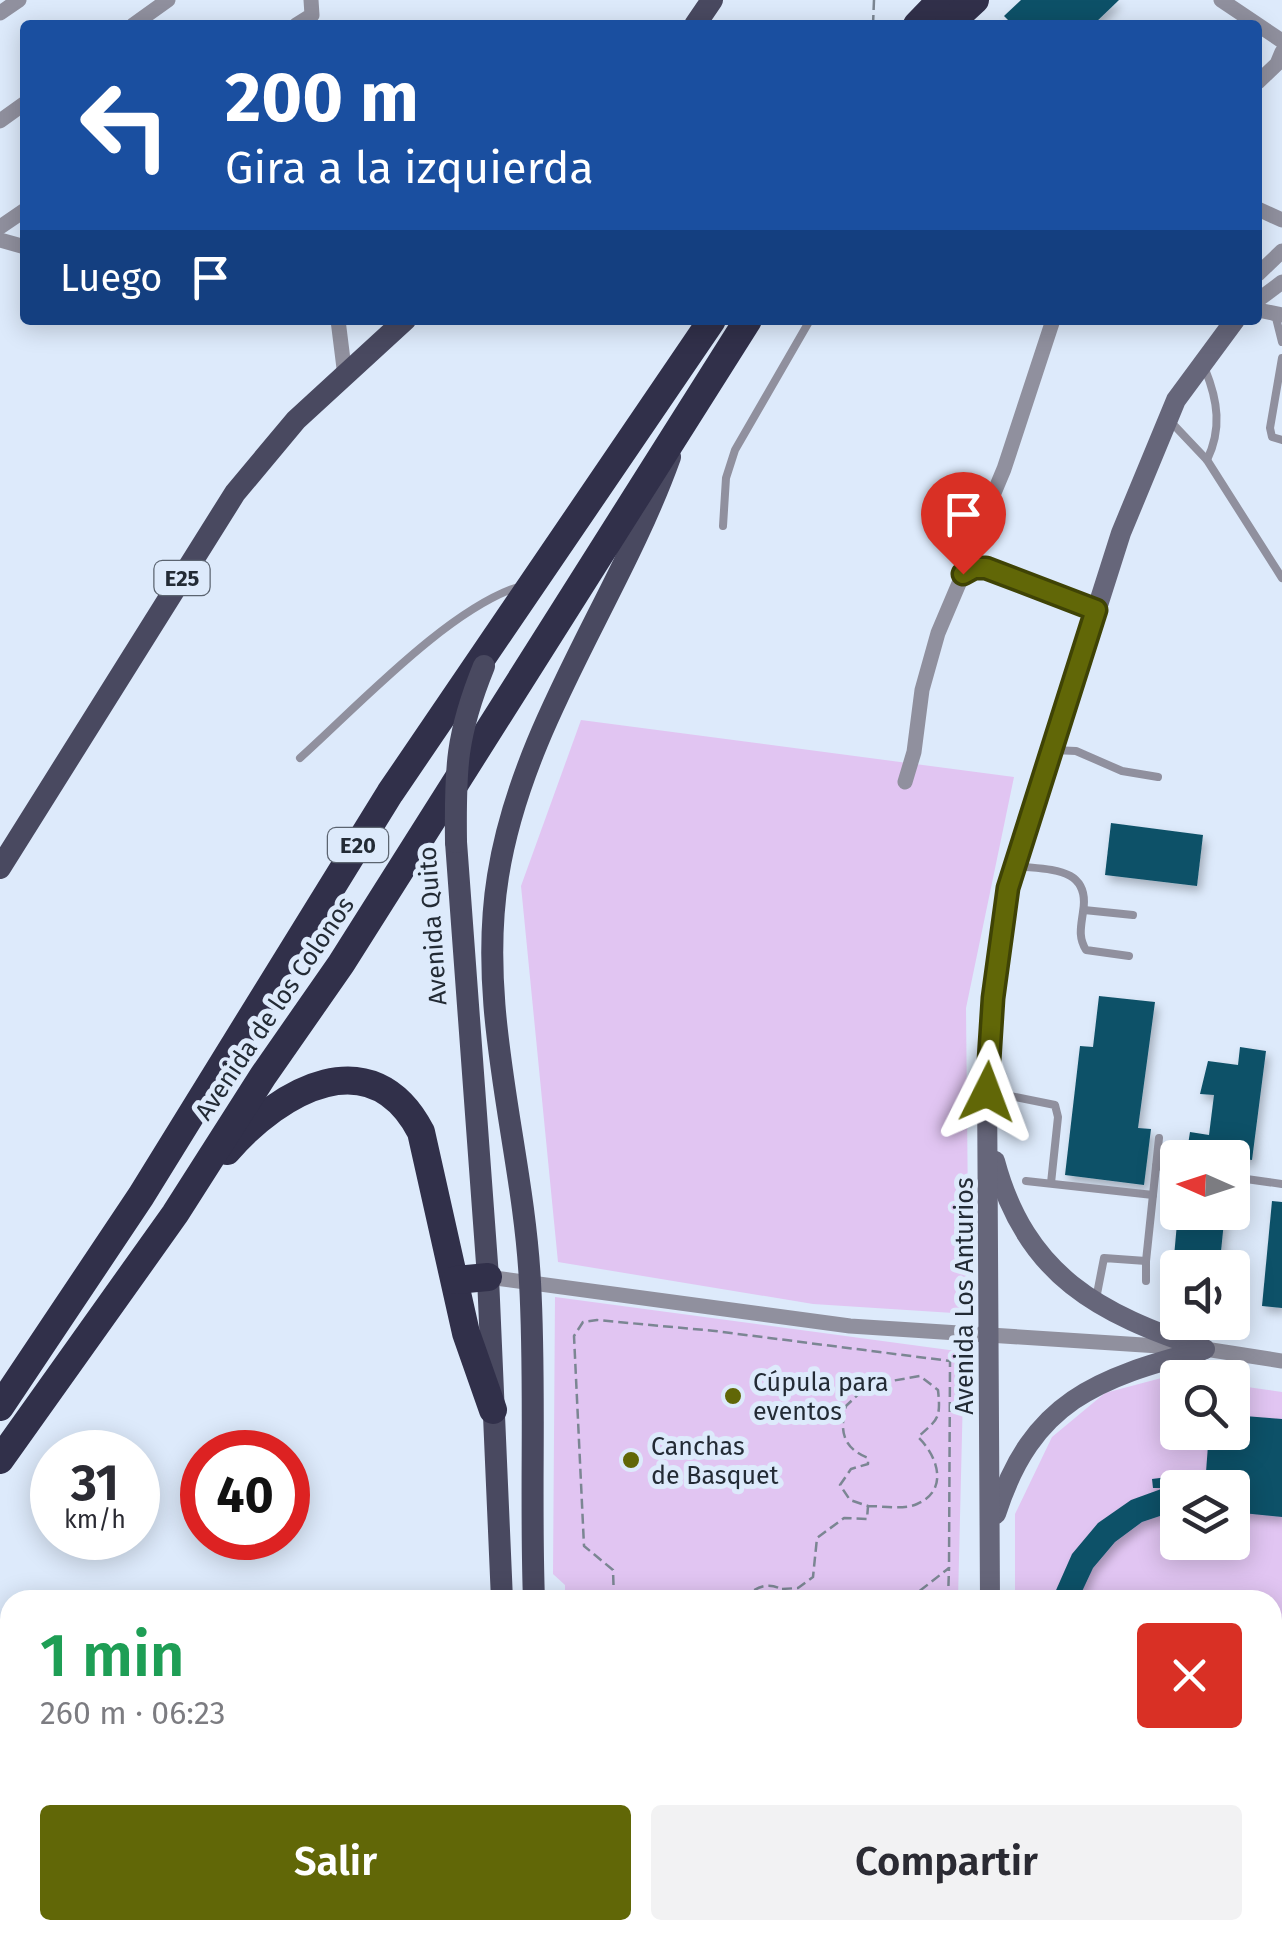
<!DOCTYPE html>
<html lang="es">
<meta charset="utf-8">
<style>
:root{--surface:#fff;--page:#f2f2f3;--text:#2b2b33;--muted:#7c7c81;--accent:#616707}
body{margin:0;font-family:"Fira Sans",sans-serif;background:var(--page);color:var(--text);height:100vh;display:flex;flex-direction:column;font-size:38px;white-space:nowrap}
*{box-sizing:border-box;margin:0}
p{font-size:32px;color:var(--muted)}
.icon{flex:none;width:55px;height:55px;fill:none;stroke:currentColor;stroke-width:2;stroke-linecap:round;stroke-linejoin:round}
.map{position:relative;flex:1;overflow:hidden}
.side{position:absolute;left:0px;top:1590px;width:1282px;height:350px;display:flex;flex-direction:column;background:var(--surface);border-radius:30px 30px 0 0;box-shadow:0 5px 25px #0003}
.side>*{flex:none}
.top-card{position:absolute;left:20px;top:20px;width:1242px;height:305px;border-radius:10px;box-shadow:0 5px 25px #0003;background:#1a4fa0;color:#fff;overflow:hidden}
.needle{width:65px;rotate:273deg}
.fabs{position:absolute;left:1160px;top:1140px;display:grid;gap:20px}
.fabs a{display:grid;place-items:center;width:90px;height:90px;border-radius:10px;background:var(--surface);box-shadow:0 5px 25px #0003;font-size:50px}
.speed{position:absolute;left:30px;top:1430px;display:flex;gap:20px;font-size:50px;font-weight:700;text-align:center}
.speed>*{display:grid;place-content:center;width:130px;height:130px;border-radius:50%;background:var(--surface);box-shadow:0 5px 25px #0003;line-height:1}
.speed small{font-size:25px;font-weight:400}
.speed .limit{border:15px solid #d22;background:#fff;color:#111}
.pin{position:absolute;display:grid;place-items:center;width:85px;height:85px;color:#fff;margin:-102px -42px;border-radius:50% 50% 50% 0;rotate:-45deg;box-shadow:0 0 10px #0007}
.pin .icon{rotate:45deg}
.me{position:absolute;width:110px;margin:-55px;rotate:3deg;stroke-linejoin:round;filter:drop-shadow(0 0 8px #0008)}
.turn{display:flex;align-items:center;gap:35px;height:210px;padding:0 40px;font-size:45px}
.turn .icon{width:130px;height:130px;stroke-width:2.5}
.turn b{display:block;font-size:70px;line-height:85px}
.then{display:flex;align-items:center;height:95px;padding:0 40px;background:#0003;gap:20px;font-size:38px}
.round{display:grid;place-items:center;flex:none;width:105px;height:105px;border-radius:10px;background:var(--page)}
.headline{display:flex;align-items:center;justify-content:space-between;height:170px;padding:0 40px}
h1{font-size:60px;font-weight:600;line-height:75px;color:#1e9e55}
.cta{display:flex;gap:20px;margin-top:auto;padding:20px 40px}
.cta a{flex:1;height:115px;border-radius:10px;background:var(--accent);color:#fff;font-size:40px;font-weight:600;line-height:115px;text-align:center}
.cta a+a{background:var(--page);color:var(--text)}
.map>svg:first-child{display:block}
.green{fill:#e1c5f2;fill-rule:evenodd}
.building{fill:#0f5168;filter:url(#shadow)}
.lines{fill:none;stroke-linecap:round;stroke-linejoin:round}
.path{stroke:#7b8693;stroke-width:2.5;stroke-dasharray:10 5;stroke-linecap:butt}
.lane{stroke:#90909e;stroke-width:8}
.street{stroke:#90909e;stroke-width:15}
.secondary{stroke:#66667a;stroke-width:20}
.primary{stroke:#494960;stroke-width:22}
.highway{stroke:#31304a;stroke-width:28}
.primary-bridge{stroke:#494960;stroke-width:22}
.route-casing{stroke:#3f4305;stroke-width:25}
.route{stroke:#616707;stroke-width:18}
.poi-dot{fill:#616707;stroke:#ddeafb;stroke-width:4}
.labels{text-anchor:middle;stroke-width:10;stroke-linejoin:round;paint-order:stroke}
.shield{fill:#ddeafb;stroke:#5b6470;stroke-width:2.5}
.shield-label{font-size:22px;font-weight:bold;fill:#232b35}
.street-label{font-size:25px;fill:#232b35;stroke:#ddeafb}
.poi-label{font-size:25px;fill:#232b35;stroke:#ddeafb;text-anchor:start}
</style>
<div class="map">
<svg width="1282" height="1940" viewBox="0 0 1282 1940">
<defs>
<filter id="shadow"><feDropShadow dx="3.5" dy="5.5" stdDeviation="5" flood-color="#0004"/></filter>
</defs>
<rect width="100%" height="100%" fill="#ddeafb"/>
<g class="green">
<polygon points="581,720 1014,777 966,1008 969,1314 813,1304 558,1262 521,886"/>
<polygon points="555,1297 964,1352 958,1600 565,1600 565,1585 553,1574"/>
<path d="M1169,1376l10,1 -1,55h54l1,-47 49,7v548h-267v-4h11v-6h246v-330h-257v-86l37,-77 53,-44zM1178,1488h54v54h-54z"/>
</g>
<g class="building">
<polygon points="1021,0 1119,0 1093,25 1013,25 1004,16"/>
<polygon points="1111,823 1203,835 1197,886 1105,875"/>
<polygon points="1099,996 1155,1002 1138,1128 1151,1129 1144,1185 1065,1175 1080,1046 1093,1047"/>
<polygon points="1240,1047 1266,1051 1252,1160 1187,1151 1190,1132 1209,1135 1214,1095 1200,1094 1208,1061 1238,1065"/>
<polygon points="1272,1201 1282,1202 1282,1308 1262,1306"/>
<polygon points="1178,1212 1225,1212 1221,1251 1236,1252 1234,1268 1173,1268"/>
<polygon points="1232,1415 1282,1419 1282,1517 1232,1512 1232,1488 1178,1488 1178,1510 1142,1522 1115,1542 1093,1568 1078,1600 1053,1597 1072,1554 1098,1523 1131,1500 1164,1488 1153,1488 1152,1479 1206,1472 1209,1432 1232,1432"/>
</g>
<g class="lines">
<g class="path">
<polyline points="873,25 874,0"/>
<path d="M782,1589l16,-1 15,-11 4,-39 27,-20 23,1 1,-13 -18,-6 -10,-15 11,-16 17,-5v-6c-25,-10 -29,-27 -22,-52l22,-21 52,-9 18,14c3,29 0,29 -20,47 19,18 32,53 -1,67 -14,6 -34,2 -49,2"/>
<polyline points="563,1594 623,1600"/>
<polyline points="614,1600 613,1570 584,1546 574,1336 583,1322 597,1320 715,1331 950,1361 949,1568"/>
<path d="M743,1600c15,-18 35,-20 50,0"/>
<polyline points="908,1600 949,1568 948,1600"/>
</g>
<g class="lane">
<polyline points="1275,314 1282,342"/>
<polyline points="1282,358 1270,428 1272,437 1282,440"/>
<path d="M1205,369c13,32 17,60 2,91"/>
<polyline points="1171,422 1207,460 1282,578"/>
<polyline points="723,526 726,478 735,450 810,320"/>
<polyline points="1053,750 1076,751 1122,771 1158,777"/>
<path d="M300,758c58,-52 150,-151 221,-172"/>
<path d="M1016,866c32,4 75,0 67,46 -2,15 -5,25 3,38l43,6"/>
<polyline points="1084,910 1133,915"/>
<polyline points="990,1092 1055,1105 1058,1117 1051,1183"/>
<polyline points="1156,1166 1178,1169"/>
<polyline points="1232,1177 1282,1184"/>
<polyline points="1026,1181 1153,1195"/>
<polyline points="1146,1281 1146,1261 1159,1138"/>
<polyline points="1096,1299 1104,1258 1146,1261"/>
<polyline points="1272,1919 1282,1920"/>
<polyline points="1046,1930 1113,1940"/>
<polyline points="1184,1940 1185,1930"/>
</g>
<g class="street">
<polyline points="1221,0 1282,41"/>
<polyline points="0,13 19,0"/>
<polyline points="133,25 168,0"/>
<polyline points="296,25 312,15 311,0"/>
<polyline points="1258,82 1277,64 1282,52"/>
<polyline points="0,121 25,103"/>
<polyline points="1258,209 1282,220"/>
<polyline points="0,227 25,210"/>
<polyline points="0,240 25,247"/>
<polyline points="1258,274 1282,251"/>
<polyline points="1258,300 1282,282"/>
<polyline points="1258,310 1282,315"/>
<polyline points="338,320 345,376"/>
<polyline points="968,571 968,555 1004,469 1053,320"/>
<polyline points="905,782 914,752 922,690 938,633 963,574 974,569 986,568 1096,610"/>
<polyline points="488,1277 850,1326 1205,1349 1282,1361"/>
<polyline points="0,1884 10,1880"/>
<polyline points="114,1930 115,1940"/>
<polyline points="238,1930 238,1940"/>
<polyline points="355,1930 356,1940"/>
<polyline points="473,1930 512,1934"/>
</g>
<g class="secondary">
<path d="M995,1161c31,115 104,153 210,188"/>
<path d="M996,1514c36,-113 101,-136 207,-164"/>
<polyline points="990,1600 987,1076 993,998 1008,888 1121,533 1176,400 1235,320"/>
<polyline points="922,1930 985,1940"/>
<polyline points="999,1940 999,1930"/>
</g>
<g class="primary">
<polyline points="695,25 712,0"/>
<polyline points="456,842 488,1277 502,1600"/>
<polyline points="0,868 235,493 296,420 405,320"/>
<path d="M534,1600c-4,-106 2,-212 -4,-318 -7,-135 -54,-270 -32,-406 24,-151 121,-277 172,-419"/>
<polyline points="512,1930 513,1940"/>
<polyline points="542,1930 543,1940"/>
</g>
<g class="highway">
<polyline points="917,25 941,0"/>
<polyline points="948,25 975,0"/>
<path d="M227,1151c53,-61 145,-113 194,-19l45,201 27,77"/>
<polyline points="456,1280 488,1277"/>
<polyline points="0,1407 141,1196 390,793 712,320"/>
<polyline points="0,1460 175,1214 263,1076 341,964 748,320"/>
</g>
<path class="primary-bridge" d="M456,842c-1,-74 0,-107 28,-176"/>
</g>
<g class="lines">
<defs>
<polyline id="route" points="963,574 974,568 986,568 1096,610 1008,888 993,998 987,1092"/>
</defs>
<use href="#route" class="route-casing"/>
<use href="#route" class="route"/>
</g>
<g class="poi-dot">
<circle cx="733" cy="1396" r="10"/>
<circle cx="631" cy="1460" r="10"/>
</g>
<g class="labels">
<g class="shield">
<rect x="154.5" y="561" width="55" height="34" rx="8"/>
<rect x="328" y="828" width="60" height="34" rx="8"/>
</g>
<g class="shield-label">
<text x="182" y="586">E25</text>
<text x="358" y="853">E20</text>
</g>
<g class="street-label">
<text transform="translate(432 926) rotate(-94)" y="9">Avenida Quito</text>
<text transform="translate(274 1008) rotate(-56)" y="9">Avenida de los Colonos</text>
<text transform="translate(964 1296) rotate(-90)" y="9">Avenida Los Anturios</text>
</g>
<g class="poi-label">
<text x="753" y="1391">Cúpula para<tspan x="753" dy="29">eventos</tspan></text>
<text x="651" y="1455">Canchas<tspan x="651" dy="29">de Basquet</tspan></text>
</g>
</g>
</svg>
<div class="fabs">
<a><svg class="needle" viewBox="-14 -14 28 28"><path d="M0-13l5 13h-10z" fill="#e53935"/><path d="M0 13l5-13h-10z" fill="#7c7c81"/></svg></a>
<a><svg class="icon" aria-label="sound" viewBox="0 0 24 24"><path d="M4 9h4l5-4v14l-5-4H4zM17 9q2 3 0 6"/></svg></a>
<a><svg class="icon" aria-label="search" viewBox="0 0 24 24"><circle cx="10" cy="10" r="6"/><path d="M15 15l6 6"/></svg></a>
<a><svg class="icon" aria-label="layers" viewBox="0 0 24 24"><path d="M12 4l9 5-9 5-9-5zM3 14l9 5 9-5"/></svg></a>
</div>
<div class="speed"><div>31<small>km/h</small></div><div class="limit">40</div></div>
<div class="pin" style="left:963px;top:574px;background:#d93025"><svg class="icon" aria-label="arrive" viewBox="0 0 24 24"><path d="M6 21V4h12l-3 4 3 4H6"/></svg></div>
<svg class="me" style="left:987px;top:1092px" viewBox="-20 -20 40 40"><path d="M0-17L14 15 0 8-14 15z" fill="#616707" stroke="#fff" stroke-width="4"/></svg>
<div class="top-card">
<div class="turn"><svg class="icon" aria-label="left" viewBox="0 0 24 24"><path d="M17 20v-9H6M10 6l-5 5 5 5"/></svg><div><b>200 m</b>Gira a la izquierda</div></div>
<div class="then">Luego<svg class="icon" aria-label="arrive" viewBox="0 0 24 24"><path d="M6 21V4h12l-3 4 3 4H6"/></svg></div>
</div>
<section class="side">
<div class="headline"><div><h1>1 min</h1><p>260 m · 06:23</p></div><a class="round" style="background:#d93025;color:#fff"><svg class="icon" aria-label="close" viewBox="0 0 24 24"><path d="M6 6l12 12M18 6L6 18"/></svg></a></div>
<div class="cta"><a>Salir</a><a>Compartir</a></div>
</section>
</div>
